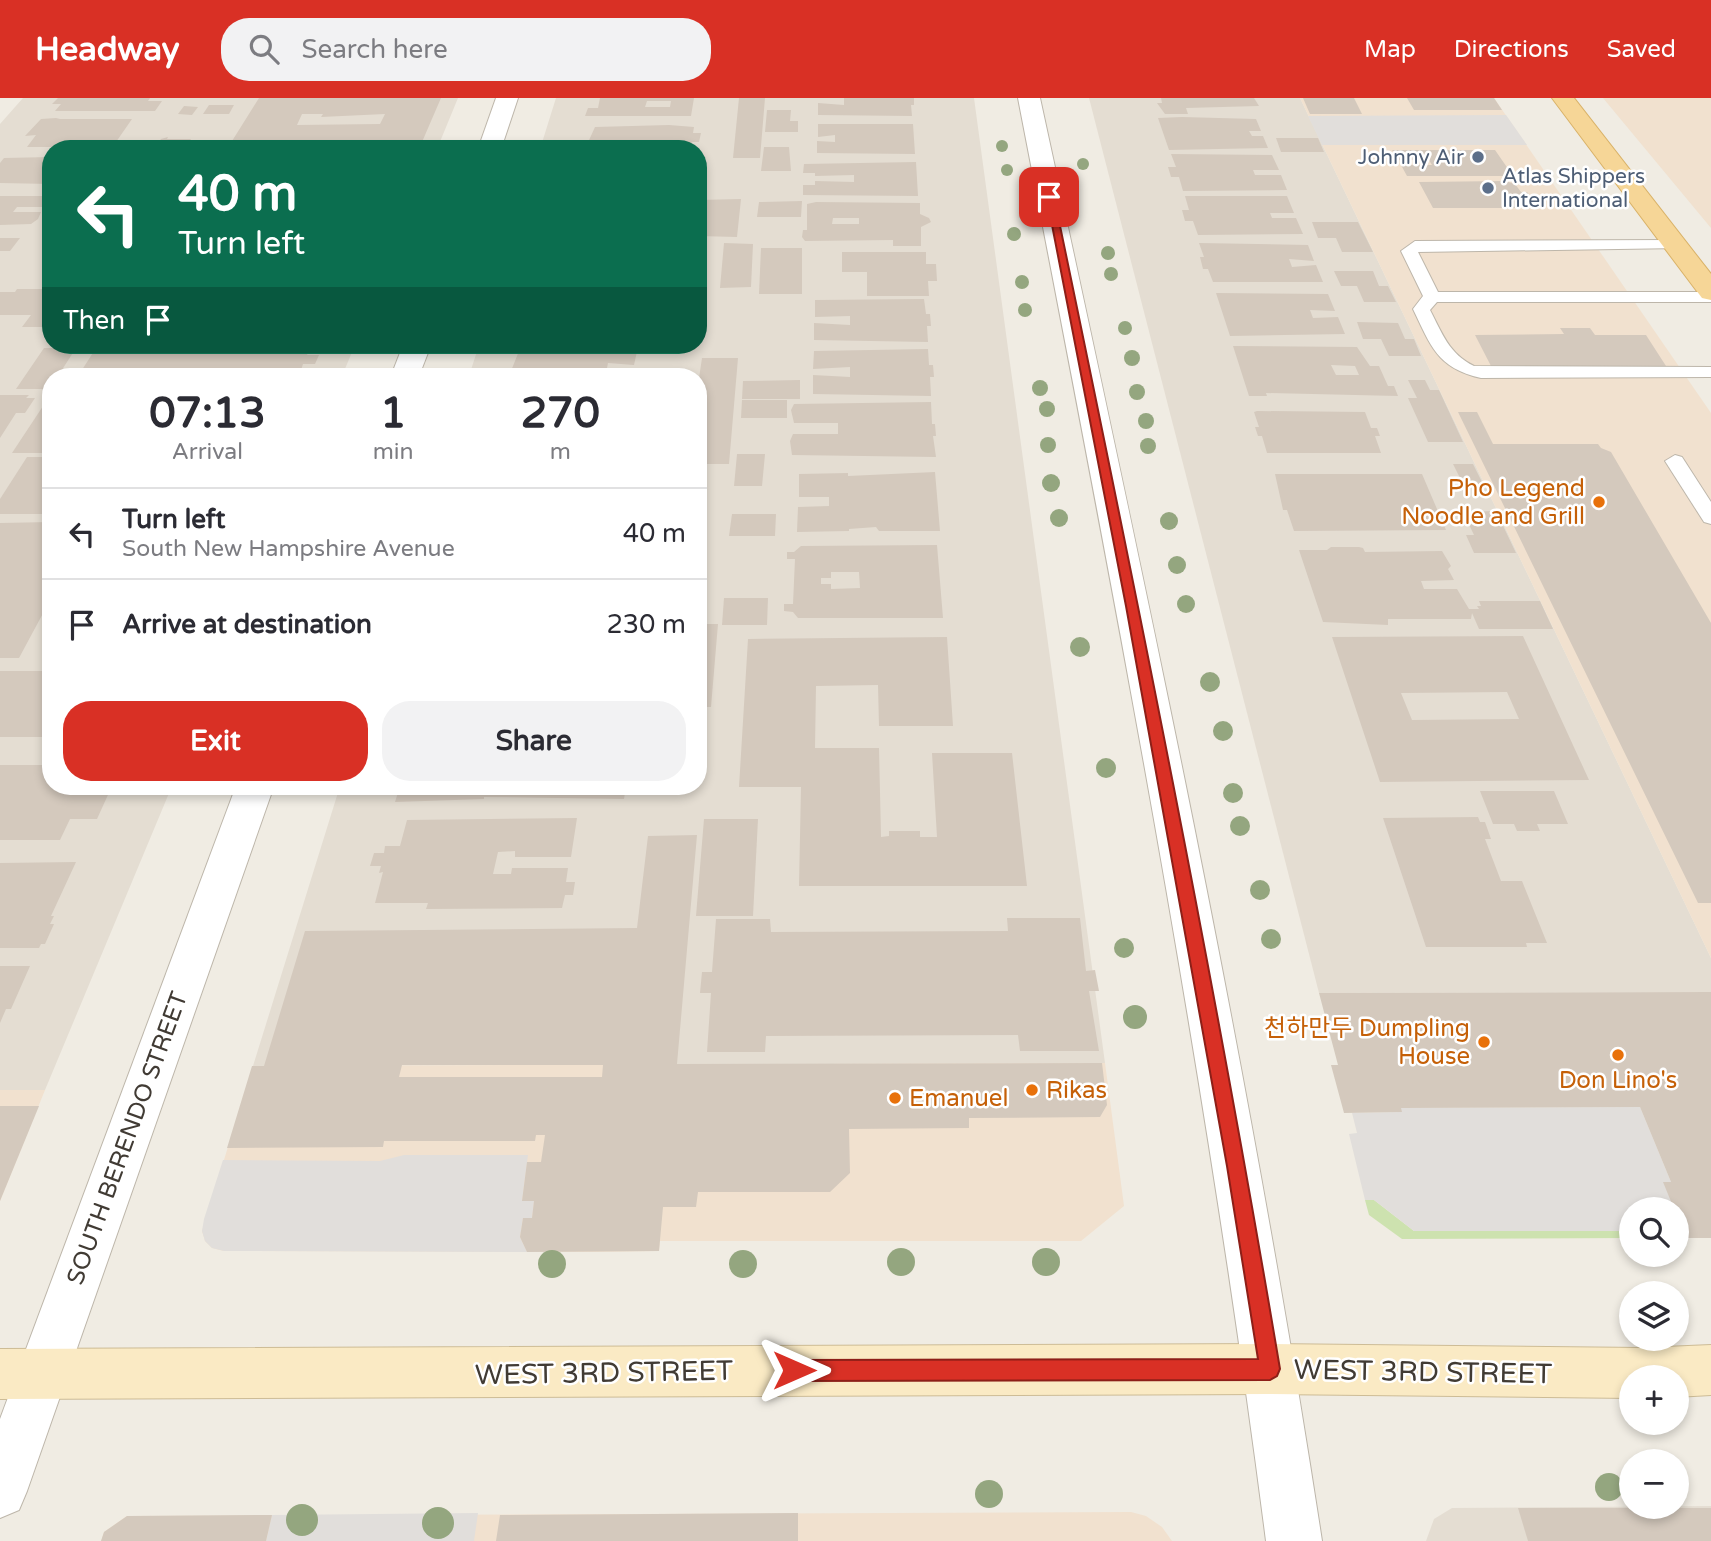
<!DOCTYPE html>
<meta charset="utf-8">
<style>
:root{--surface:#fff;--page:#f2f2f3;--text:#2b2b33;--muted:#7c7c81;--line:#e1e1e2;--accent:#d93025}
body{margin:0;font-family:"Varela Round","Noto Sans KR",sans-serif;background:var(--page);color:var(--text);height:100vh;display:flex;flex-direction:column;font-size:26px;white-space:nowrap}
*{box-sizing:border-box;margin:0}
p{font-size:23px;color:var(--muted)}
.icon{flex:none;width:38px;height:38px;fill:none;stroke:currentColor;stroke-width:2;stroke-linecap:round;stroke-linejoin:round}
.map{position:relative;flex:1;overflow:hidden}
.sheet{position:absolute;left:42px;top:270px;width:665px;height:427px;display:flex;flex-direction:column;background:var(--surface);border-radius:28px;box-shadow:0 4px 10px #0003}
.sheet>*{flex:none}
.guide{position:absolute;left:42px;top:42px;width:665px;height:214px;border-radius:28px;box-shadow:0 4px 10px #0003;background:#0b6e4f;color:#fff;overflow:hidden}
.controls{position:absolute;left:1619px;top:1099px;display:grid;gap:14px}
.controls a{display:grid;place-items:center;width:70px;height:70px;border-radius:50%;background:var(--surface);box-shadow:0 4px 10px #0003;font-size:35px}
.pin{position:absolute;display:grid;place-items:center;width:60px;height:60px;color:#fff;margin:-30px;border-radius:14px;box-shadow:0 4px 10px #0006}
.me{position:absolute;width:77px;margin:-38px;rotate:90deg;stroke-linejoin:round;filter:drop-shadow(0 0 5px #0008)}
.turn{display:flex;align-items:center;gap:24px;height:147px;padding:0 21px;font-size:32px}
.turn .icon{width:91px;height:91px;stroke-width:2.5}
.turn b{display:block;font-size:49px;line-height:60px}
.then{display:flex;align-items:center;height:66px;padding:0 21px;background:#0003;gap:14px;font-size:26px}
.eta{display:flex;justify-content:space-evenly;align-items:center;height:119px;text-align:center}
.eta b{font-size:42px;font-weight:700;line-height:49px}
.button{display:flex;gap:14px;margin-top:auto;padding:14px 21px}
.button a{flex:1;height:80px;border-radius:28px;background:var(--accent);color:#fff;font-size:28px;font-weight:700;line-height:80px;text-align:center}
.button a+a{background:var(--page);color:var(--text)}
ul{padding:0;list-style:none}
li{display:flex;align-items:center;gap:21px;height:91px;padding:0 21px;border-top:2px solid var(--line)}
li div{flex:1}
li b{display:block;font-size:26px}
li em{font-style:normal}
header{display:flex;align-items:center;gap:42px;box-sizing:border-box;height:98px;padding:0 35px;background:var(--accent);color:#fff}
header strong{font-size:33px}
nav{display:flex;gap:38px;margin-inline-start:auto;font-size:24px}
.search{width:490px;height:63px;background:var(--page);display:flex;align-items:center;gap:18px;box-sizing:border-box;padding:0 24px;border-radius:28px;color:var(--muted);font-size:26px}
.map>svg:first-child{display:block}
.residential{fill:#e4ddd2}
.commercial{fill:#f1e1cf}
.green{fill:#cde2af}
.parking{fill:#e1dedb}
.building{fill:#d4c9bd;fill-rule:evenodd}
.lines{fill:none;stroke-linecap:round;stroke-linejoin:round}
.lane-casing{stroke:#bdb6aa;stroke-width:2}
.street-casing{stroke:#bdb6aa;stroke-width:2}
.secondary-casing{stroke:#cdbc96;stroke-width:2}
.primary-casing{stroke:#d9b268;stroke-width:2}
.lane{fill:#fff;fill-rule:evenodd}
.street{fill:#fff;fill-rule:evenodd}
.secondary{fill:#faeac4;fill-rule:evenodd}
.primary{fill:#f6d697;fill-rule:evenodd}
.tree{fill:#94a67f}
.route{fill:#d93025;stroke:#8d1f18;stroke-width:2}
.service-dot{fill:#5c6f8a;stroke:#fff;stroke-width:2.5}
.food-dot{fill:#e8710a;stroke:#fff;stroke-width:2.5}
.labels{text-anchor:middle;stroke-width:5;stroke-linejoin:round;paint-order:stroke}
.far-service-label{font-size:21px;fill:#4e5e75;stroke:#fff;text-anchor:end}
.food-label{font-size:24px;fill:#c56008;stroke:#fff;text-anchor:end}
.street-label{font-size:24px;fill:#413b34;stroke:#fff}
.near-street-label{font-size:28px;fill:#413b34;stroke:#fff}
</style>
<header>
<strong>Headway</strong>
<div class="search"><svg class="icon" aria-label="search" viewBox="0 0 24 24"><circle cx="10" cy="10" r="6"/><path d="M15 15l6 6"/></svg>Search here</div>
<nav><a>Map</a><a>Directions</a><a>Saved</a></nav>
</header>
<div class="map">
<svg width="1711" height="1443" viewBox="0 0 1711 1443">
<rect width="100%" height="100%" fill="#f0ece3"/>
<g class="residential">
<polygon points="23,0 458,0 437,51 51,51 51,247 355,247 342,278 51,278 51,688 172,688 45,992 0,992 0,26"/>
<polygon points="556,0 974,0 1105,965 253,968 340,688 698,688 698,278 469,278 479,247 698,247 698,51 540,51"/>
<polygon points="1089,0 1300,0 1711,860 1711,894 1319,895"/>
<polygon points="1711,1408 1711,1443 1426,1443 1434,1421 1452,1410"/>
</g>
<g class="commercial">
<polygon points="1300,0 1494,0 1711,315 1711,860"/>
<polygon points="1603,0 1711,0 1711,130"/>
<polygon points="1105,965 1124,1108 1081,1143 660,1143 659,1153 595,1154 224,1153 212,1150 205,1143 202,1133 253,968"/>
<polygon points="0,992 45,992 0,1103"/>
<polygon points="1131,1414 1146,1418 1162,1429 1172,1443 101,1443 104,1434 127,1418"/>
</g>
<polygon class="green" points="1365,1102 1374,1102 1414,1133 1631,1133 1631,1140 1402,1141 1369,1117"/>
<g class="parking">
<polygon points="1506,17 1527,47 1322,47 1308,18"/>
<polygon points="1640,1009 1671,1084 1674,1111 1631,1111 1631,1133 1414,1133 1374,1102 1365,1102 1349,1036 1357,1035 1352,1015 1401,1014 1401,1010"/>
<polygon points="404,1057 528,1057 522,1103 534,1103 532,1120 523,1120 520,1139 527,1154 224,1153 212,1150 205,1143 202,1133 204,1121 223,1062 380,1063"/>
<polygon points="478,1415 474,1443 266,1443 272,1417"/>
</g>
<g class="building">
<polygon points="58,0 150,0 148,3 162,3 155,13 55,13 61,6 52,6"/>
<path d="M259,0h182l-22,51h-192zM302,16h21l-2,3 64,-3 -5,10 -83,1z"/>
<path d="M600,0h94l-3,18h-106l3,-8h10zM647,3h24l-1,6h-25z"/>
<polygon points="739,0 765,0 760,60 733,60"/>
<polygon points="844,0 914,0 914,7 911,7 912,18 818,17 818,5 844,7"/>
<polygon points="1161,0 1254,0 1259,8 1186,10 1188,16 1165,16 1157,5 1162,5"/>
<polygon points="1303,0 1354,0 1362,16 1310,16"/>
<polygon points="1407,0 1494,0 1502,12 1414,12"/>
<polygon points="209,7 234,7 229,16 203,16"/>
<polygon points="184,8 198,9 192,17 178,16"/>
<polygon points="767,12 791,12 790,23 798,23 798,34 765,34"/>
<polygon points="1182,19 1256,21 1261,33 1249,33 1252,38 1263,38 1268,50 1169,52 1158,20"/>
<polygon points="56,20 60,21 132,21 116,44 76,44 72,49 27,49 36,37 25,38 41,21"/>
<polygon points="818,26 913,26 915,56 817,55 817,43 835,44 835,37 818,39"/>
<polygon points="669,27 694,29 693,35 701,35 699,44 692,44 690,51 585,51 595,29"/>
<polygon points="168,39 167,41 191,41 184,51 154,51 161,41"/>
<polygon points="1276,40 1318,40 1324,54 1281,54"/>
<polygon points="764,49 789,49 791,73 761,73"/>
<polygon points="1392,52 1495,52 1513,78 1407,78 1401,67 1432,67 1429,62 1398,62"/>
<polygon points="1171,56 1272,57 1279,72 1253,72 1255,77 1281,77 1287,92 1183,93 1179,79 1171,79 1168,69 1176,69"/>
<polygon points="51,59 51,86 0,85 0,65 4,60"/>
<polygon points="916,64 918,98 803,97 803,87 815,87 815,83 854,84 854,77 815,78 815,75 803,75 804,66"/>
<polygon points="1505,83 1515,86 1521,94 1527,94 1531,99 1524,100 1529,106 1528,110 1433,110 1419,84"/>
<polygon points="0,98 51,98 51,105 45,109 17,109 13,114 41,114 38,121 31,126 0,127"/>
<polygon points="1185,98 1287,98 1294,115 1270,115 1272,120 1296,120 1303,136 1198,137 1193,123 1185,123 1182,112 1189,112"/>
<polygon points="741,101 737,139 698,138 698,102"/>
<polygon points="802,103 801,119 757,119 759,104"/>
<path d="M816,104l104,1v11l9,4 2,4 -10,5v19h-28v-6l-88,1 -3,-4 1,-7h4v-26zM833,120h26v6h-27z"/>
<polygon points="1312,124 1358,124 1373,154 1342,154 1336,140 1318,140"/>
<polygon points="0,140 20,140 10,153 0,153"/>
<polygon points="724,145 753,146 751,189 720,190"/>
<polygon points="1199,145 1308,147 1314,163 1289,161 1292,169 1316,167 1323,184 1213,184 1208,171 1203,171 1200,159 1204,159"/>
<polygon points="761,150 802,150 802,196 759,196"/>
<polygon points="842,154 926,154 926,166 936,166 937,183 928,183 929,198 867,198 867,174 842,174"/>
<polygon points="1334,173 1373,173 1379,188 1388,188 1396,204 1364,204 1357,188 1341,188"/>
<polygon points="17,191 51,191 48,196 51,196 51,222 46,229 22,229 31,217 0,217 0,194 15,194"/>
<polygon points="1216,195 1328,196 1335,213 1310,212 1313,220 1338,219 1345,236 1230,238"/>
<polygon points="924,201 926,216 930,216 931,228 927,228 928,244 814,242 814,225 850,227 850,218 815,219 815,202"/>
<polygon points="1357,224 1398,225 1405,241 1414,241 1421,258 1389,258 1381,241 1363,241"/>
<polygon points="1560,230 1590,230 1595,237 1646,237 1666,268 1595,268 1598,273 1564,273 1561,268 1491,268 1475,237 1564,236"/>
<polygon points="98,247 312,247 307,257 319,257 315,266 303,266 299,278 78,278"/>
<polygon points="521,248 553,249 638,249 634,267 608,265 606,275 633,273 632,278 509,278"/>
<path d="M1233,248l124,1 13,19h9l9,20h6l4,10 -132,-3 1,3h-18zM1331,267l24,1 4,9h-23z"/>
<polygon points="44,250 76,250 58,278 51,278 49,291 16,291"/>
<polygon points="928,251 929,267 933,267 934,279 930,279 931,298 813,296 813,277 850,279 850,269 813,271 814,253"/>
<polygon points="702,260 738,260 729,366 698,366 701,301 698,301 698,287"/>
<polygon points="800,282 800,301 742,301 743,283"/>
<polygon points="1408,282 1425,282 1430,292 1439,292 1463,344 1428,344 1408,300 1417,300"/>
<polygon points="51,296 51,346 45,355 12,355"/>
<polygon points="0,297 29,297 26,300 35,300 25,315 16,315 0,340"/>
<polygon points="742,302 787,302 787,320 741,320"/>
<polygon points="931,304 932,326 935,326 936,338 933,338 936,359 792,357 790,343 793,336 838,336 838,325 794,325 791,312 794,306"/>
<polygon points="1257,313 1365,314 1371,330 1377,330 1380,338 1375,338 1381,355 1267,355 1262,338 1258,338 1255,329 1259,329 1254,314"/>
<polygon points="1458,314 1477,314 1493,346 1598,346 1601,350 1611,354 1711,525 1711,805 1698,805"/>
<polygon points="737,356 765,356 762,388 734,388"/>
<polygon points="27,359 51,359 51,416 0,416 0,401"/>
<polygon points="1453,366 1473,366 1483,386 1463,386"/>
<polygon points="935,374 940,433 879,433 876,429 849,431 849,433 797,434 798,409 829,408 829,399 799,399 799,376 848,375 848,378"/>
<polygon points="1275,376 1422,376 1446,432 1294,433 1287,412 1283,412"/>
<polygon points="1496,413 1516,455 1474,455 1466,437 1474,437 1463,414"/>
<polygon points="732,416 776,416 775,438 729,438"/>
<polygon points="51,424 51,506 48,506 19,560 0,560 0,425"/>
<polygon points="698,446 704,446 700,483 698,483"/>
<path d="M937,447l6,73h-145l-5,-6 -9,-1v-7h9l2,-45h-8v-7h7l7,-6zM831,474h28l1,16 -29,1v-5h-10v-6h10z"/>
<polygon points="1331,449 1359,449 1363,450 1365,454 1442,453 1451,468 1448,471 1454,482 1421,483 1424,491 1457,491 1469,511 1479,511 1477,508 1481,508 1479,503 1540,503 1553,531 1479,531 1472,515 1471,521 1388,521 1388,527 1323,524 1299,452 1327,452"/>
<polygon points="724,500 768,500 767,527 722,527"/>
<polygon points="698,526 718,526 711,609 698,609"/>
<path d="M1523,538l66,144 -209,2 -48,-145zM1507,594l12,27 -107,1 -11,-27z"/>
<polygon points="947,539 953,628 879,628 878,587 816,588 815,650 879,650 881,739 889,738 889,733 920,733 920,739 937,739 932,655 1012,655 1027,788 799,788 801,689 739,689 748,541"/>
<rect x="0" y="573" width="51" height="66"/>
<polygon points="0,667 51,667 51,688 112,688 97,721 70,721 60,742 0,742"/>
<polygon points="400,688 626,688 624,701 484,699 484,701 395,704"/>
<polygon points="1480,693 1554,693 1568,726 1537,726 1540,733 1517,733 1514,726 1493,726"/>
<polygon points="1478,719 1480,724 1485,724 1491,741 1485,741 1501,783 1522,783 1547,845 1526,845 1527,849 1426,849 1383,720"/>
<polygon points="577,720 571,759 515,759 515,753 498,754 493,776 511,776 512,770 568,770 566,784 575,784 573,797 565,797 562,810 426,811 428,805 375,805 383,774 379,775 381,768 370,768 374,755 384,755 385,748 400,748 407,722"/>
<polygon points="704,721 758,721 753,818 696,818"/>
<path d="M697,737l-20,229 425,-1 5,42 -7,12 -131,1v10l-120,1 1,44 -20,19h-132l-2,15h-33l-4,44 -132,1 -7,-15 3,-19h9l2,-17h-12l5,-39h14l4,-27h-9l-1,6h-151l-1,6 -156,1 25,-82h12l41,-135 332,-3 11,-92zM402,967h201l-1,12h-203z"/>
<polygon points="76,764 51,818 54,818 50,826 54,826 45,846 41,846 39,850 0,850 0,765"/>
<polygon points="1007,820 1080,820 1086,873 1095,872 1099,893 1089,893 1099,953 1020,953 1018,937 766,938 765,954 707,954 711,895 700,895 702,874 712,874 716,821 770,821 771,834 1008,833"/>
<polygon points="0,868 30,868 11,911 6,911 0,925"/>
<polygon points="1711,894 1711,1140 1686,1140 1663,1084 1671,1084 1640,1009 1401,1010 1402,1014 1344,1015 1331,967 1338,967 1319,895"/>
<polygon points="0,1008 39,1008 0,1103"/>
<polygon points="1518,1410 1711,1410 1711,1443 1528,1443"/>
<polygon points="798,1415 798,1443 496,1443 500,1417"/>
<polygon points="272,1417 266,1443 101,1443 104,1434 127,1418"/>
</g>
<g class="lines">
<defs>
<g id="lane">
<path d="M1675,142l8,5 -2,3 -263,4 20,40h273v10h-274l-7,8c12,23 19,44 44,56l237,1v10l-230,1c-44,-10 -50,-32 -68,-69l10,-13 -22,-45 14,-10z"/>
<polygon points="1675,357 1682,359 1711,404 1711,426 1704,424 1665,363"/>
</g>
<g id="street">
<polygon points="496,0 518,0 501,51 478,51"/>
<path d="M1018,0h22c104,479 208,958 282,1443h-56c-62,-484 -155,-964 -248,-1443z"/>
<polygon points="403,247 431,247 419,278 391,278"/>
<polygon points="236,688 274,688 27,1393 19,1412 0,1420 0,1321"/>
</g>
<polygon id="secondary" points="1270,1246 1642,1250 1711,1247 1711,1297 1676,1299 1676,1279 1631,1279 1631,1300 1270,1296 0,1301 0,1251"/>
<polygon id="primary" points="1552,0 1574,0 1711,176 1711,202 1702,200"/>
</defs>
<use href="#lane" class="lane-casing"/>
<use href="#street" class="street-casing"/>
<use href="#secondary" class="secondary-casing"/>
<use href="#primary" class="primary-casing"/>
<use href="#lane" class="lane"/>
<use href="#street" class="street"/>
<use href="#secondary" class="secondary"/>
<use href="#primary" class="primary"/>
</g>
<g class="tree">
<circle cx="1002" cy="48" r="6"/>
<circle cx="1083" cy="66" r="6"/>
<circle cx="1007" cy="72" r="6"/>
<circle cx="1014" cy="136" r="7"/>
<circle cx="1108" cy="155" r="7"/>
<circle cx="1111" cy="176" r="7"/>
<circle cx="1022" cy="184" r="7"/>
<circle cx="1025" cy="212" r="7"/>
<circle cx="1125" cy="230" r="7"/>
<circle cx="1132" cy="260" r="8"/>
<circle cx="1040" cy="290" r="8"/>
<circle cx="1137" cy="294" r="8"/>
<circle cx="1047" cy="311" r="8"/>
<circle cx="1146" cy="323" r="8"/>
<circle cx="1048" cy="347" r="8"/>
<circle cx="1148" cy="348" r="8"/>
<circle cx="1051" cy="385" r="9"/>
<circle cx="1059" cy="420" r="9"/>
<circle cx="1169" cy="423" r="9"/>
<circle cx="1177" cy="467" r="9"/>
<circle cx="1186" cy="506" r="9"/>
<circle cx="1080" cy="549" r="10"/>
<circle cx="1210" cy="584" r="10"/>
<circle cx="1223" cy="633" r="10"/>
<circle cx="1106" cy="670" r="10"/>
<circle cx="1233" cy="695" r="10"/>
<circle cx="1240" cy="728" r="10"/>
<circle cx="1260" cy="792" r="10"/>
<circle cx="1271" cy="841" r="10"/>
<circle cx="1124" cy="850" r="10"/>
<circle cx="1135" cy="919" r="12"/>
<circle cx="901" cy="1164" r="14"/>
<circle cx="1046" cy="1164" r="14"/>
<circle cx="552" cy="1166" r="14"/>
<circle cx="743" cy="1166" r="14"/>
<circle cx="1609" cy="1389" r="14"/>
<circle cx="989" cy="1396" r="14"/>
<circle cx="302" cy="1422" r="16"/>
<circle cx="438" cy="1425" r="16"/>
</g>
<path class="route" d="M1046,96l8,3c81,389 160,779 226,1172l-3,7 -7,4 -476,1 -7,-3 -3,-8 3,-7 7,-3 464,-1 -31,-193 -101,-560z"/>
<g class="service-dot">
<circle cx="1478" cy="59" r="7"/>
<circle cx="1488" cy="90" r="7"/>
</g>
<g class="food-dot">
<circle cx="1599" cy="404" r="7"/>
<circle cx="1484" cy="944" r="7"/>
<circle cx="1618" cy="957" r="7"/>
<circle cx="1032" cy="992" r="7"/>
<circle cx="895" cy="1000" r="7"/>
</g>
<g class="labels">
<g class="far-service-label">
<text x="1464" y="66">Johnny Air</text>
<text x="1502" y="85" text-anchor="start">Atlas Shippers<tspan x="1502" dy="24">International</tspan></text>
</g>
<g class="food-label">
<text x="1585" y="398">Pho Legend<tspan x="1585" dy="28">Noodle and Grill</tspan></text>
<text x="1470" y="938">천하만두 Dumpling<tspan x="1470" dy="28">House</tspan></text>
<text x="1618" y="990" text-anchor="middle">Don Lino's</text>
<text x="1046" y="1000" text-anchor="start">Rikas</text>
<text x="909" y="1008" text-anchor="start">Emanuel</text>
</g>
<g class="street-label">
<text transform="translate(127 1040) rotate(-70)" y="8">SOUTH BERENDO STREET</text>
</g>
<g class="near-street-label">
<text transform="translate(1423 1273) rotate(1)" y="10">WEST 3RD STREET</text>
<text transform="translate(604 1274) rotate(-1)" y="10">WEST 3RD STREET</text>
</g>
</g>
</svg>
<div class="controls">
<a><svg class="icon" aria-label="search" viewBox="0 0 24 24"><circle cx="10" cy="10" r="6"/><path d="M15 15l6 6"/></svg></a>
<a><svg class="icon" aria-label="layers" viewBox="0 0 24 24"><path d="M12 4l9 5-9 5-9-5zM3 14l9 5 9-5"/></svg></a>
<a>+</a>
<a>−</a>
</div>
<div class="pin" style="left:1049px;top:99px;background:#d93025"><svg class="icon" aria-label="arrive" viewBox="0 0 24 24"><path d="M6 21V4h12l-3 4 3 4H6"/></svg></div>
<svg class="me" style="left:794px;top:1272px" viewBox="-20 -20 40 40"><path d="M0-17L14 15 0 8-14 15z" fill="#d93025" stroke="#fff" stroke-width="4"/></svg>
<div class="guide">
<div class="turn"><svg class="icon" aria-label="left" viewBox="0 0 24 24"><path d="M17 20v-9H6M10 6l-5 5 5 5"/></svg><div><b>40 m</b>Turn left</div></div>
<div class="then">Then<svg class="icon" aria-label="arrive" viewBox="0 0 24 24"><path d="M6 21V4h12l-3 4 3 4H6"/></svg></div>
</div>
<section class="sheet">
<div class="eta">
<div><b>07:13</b><p>Arrival</p></div>
<div><b>1</b><p>min</p></div>
<div><b>270</b><p>m</p></div>
</div>
<ul>
<li><svg class="icon" aria-label="left" viewBox="0 0 24 24"><path d="M17 20v-9H6M10 6l-5 5 5 5"/></svg><div><b>Turn left</b><p>South New Hampshire Avenue</p></div><em>40 m</em></li>
<li><svg class="icon" aria-label="arrive" viewBox="0 0 24 24"><path d="M6 21V4h12l-3 4 3 4H6"/></svg><div><b>Arrive at destination</b></div><em>230 m</em></li>
</ul>
<div class="button"><a>Exit</a><a>Share</a></div>
</section>
</div>
